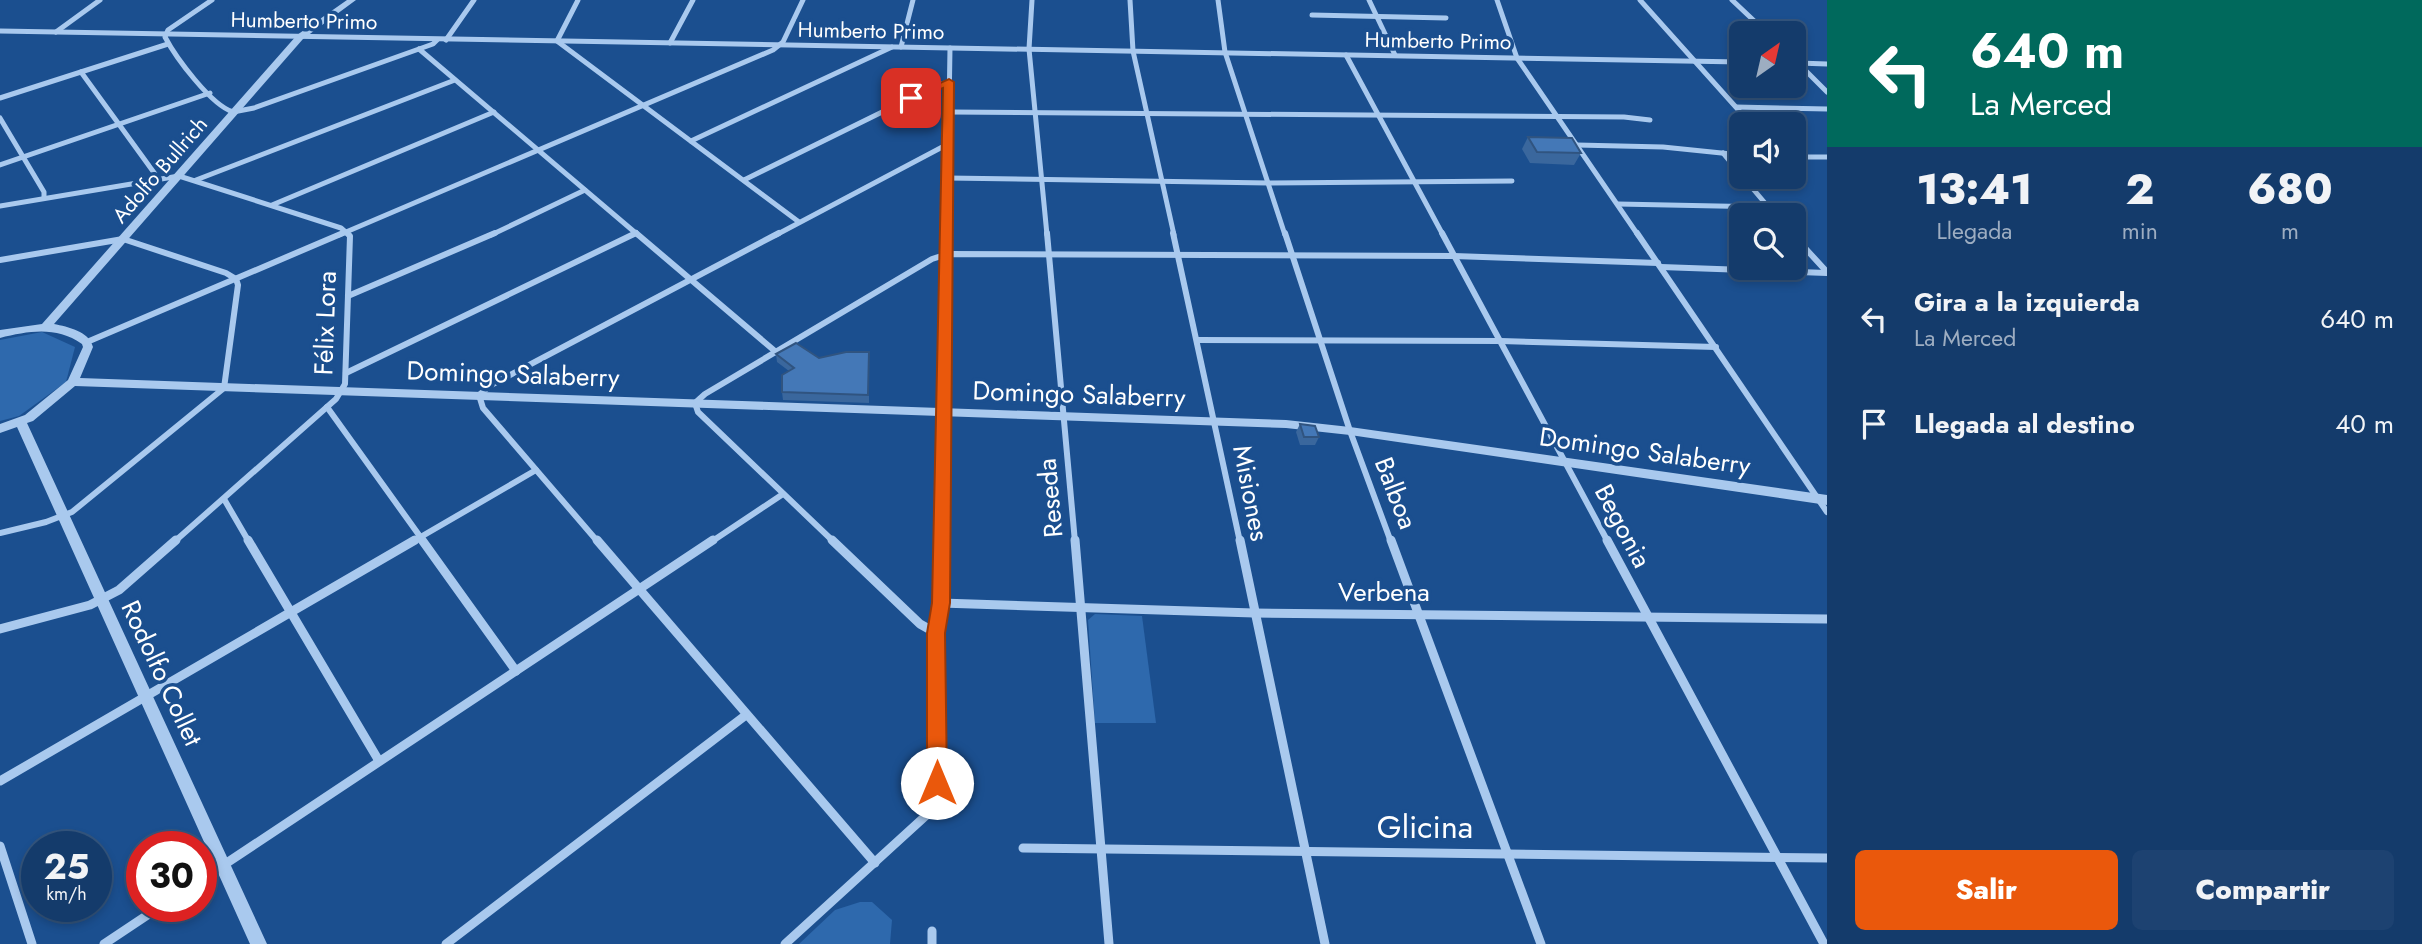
<!DOCTYPE html>
<html lang="es">
<meta charset="utf-8">
<style>
:root{--surface:#143b6b;--page:#1d4271;--text:#f1f3f6;--muted:#9dadc1;--line:#33557e;--accent:#ea580c}
body{margin:0;font-family:Jost,sans-serif;background:var(--page);color:var(--text);height:100vh;display:flex;flex-direction:column;font-size:26px;white-space:nowrap}
*{box-sizing:border-box;margin:0}
p{font-size:23px;color:var(--muted)}
.icon{flex:none;width:38px;height:38px;fill:none;stroke:currentColor;stroke-width:2;stroke-linecap:round;stroke-linejoin:round}
.map{position:relative;flex:1;overflow:hidden}
.drawer{display:flex;flex-direction:column;background:var(--surface);width:595px}
.drawer>*{flex:none}
.hud{background:#00695c;color:#fff;overflow:hidden}
.needle{width:46px;rotate:34deg}
.buttons{position:absolute;left:1729px;top:21px;display:grid;gap:14px}
.buttons a{display:grid;place-items:center;width:77px;height:77px;border-radius:10px;background:var(--surface);box-shadow:0 4px 10px #0003,0 0 0 2px var(--line);font-size:35px}
.speed{position:absolute;left:21px;top:831px;display:flex;gap:14px;font-size:35px;font-weight:700;text-align:center}
.speed>*{display:grid;place-content:center;width:91px;height:91px;border-radius:50%;background:var(--surface);box-shadow:0 4px 10px #0003,0 0 0 2px var(--line);line-height:1}
.speed small{font-size:18px;font-weight:400}
.speed .limit{border:10px solid #d22;background:#fff;color:#111}
.pin{position:absolute;display:grid;place-items:center;width:60px;height:60px;color:#fff;margin:-30px;border-radius:14px;box-shadow:0 4px 10px #0006}
.me{position:absolute;width:77px;margin:-38px;rotate:0deg;stroke-linejoin:round;filter:drop-shadow(0 0 5px #0008)}
.turn{display:flex;align-items:center;gap:24px;height:147px;padding:0 28px;font-size:32px}
.turn .icon{width:91px;height:91px;stroke-width:2.5}
.turn b{display:block;font-size:49px;line-height:60px}
.eta{display:flex;justify-content:space-evenly;align-items:center;height:119px;text-align:center}
.eta b{font-size:42px;font-weight:800;line-height:49px}
.button{display:flex;gap:14px;margin-top:auto;padding:14px 28px}
.button a{flex:1;height:80px;border-radius:10px;background:var(--accent);color:#fff;font-size:28px;font-weight:800;line-height:80px;text-align:center}
.button a+a{background:var(--page);color:var(--text)}
ul{padding:0;list-style:none}
li{display:flex;align-items:center;gap:21px;height:105px;padding:0 28px}
li div{flex:1}
li b{display:block;font-size:26px}
li em{font-style:normal}
main{display:flex;flex:1;min-height:0}
.map>svg:first-child{display:block}
.green{fill:#2e69ad}
.lines{fill:none;stroke-linecap:round;stroke-linejoin:round}
.minor-far2{stroke:#a9c9ee;stroke-width:5}
.minor-far1{stroke:#a9c9ee;stroke-width:6}
.minor{stroke:#a9c9ee;stroke-width:9}
.tertiary{fill:#a9c9ee;fill-rule:evenodd}
.wall{fill:#3a679d}
.building{fill:#4478b7;stroke:#305480;stroke-width:2}
.route{fill:#ea580c;stroke:#983908;stroke-width:2}
.labels{text-anchor:middle;stroke-width:7;stroke-linejoin:round;paint-order:stroke}
.far-street-label{font-size:21px;fill:#fff;stroke:#1b4f8f}
.street-label{font-size:26px;fill:#fff;stroke:#1b4f8f}
.near-street-label{font-size:32px;fill:#fff;stroke:#1b4f8f}
</style>
<main>
<div class="map">
<svg width="1827" height="944" viewBox="0 0 1827 944">
<rect width="100%" height="100%" fill="#1b4f8f"/>
<g class="green">
<polygon points="42,332 75,347 66,382 19,416 0,421 0,340"/>
<polygon points="1095,614 1142,616 1156,723 1095,723 1088,620"/>
<polygon points="860,902 872,902 892,920 890,944 799,944 835,910"/>
</g>
<g class="lines">
<g class="minor-far2">
<path d="M212,0l-44,30 -3,7c11,21 46,68 68,75l21,-4 179,-64 4,-4"/>
<polyline points="578,0 557,41 799,222"/>
<polyline points="1032,0 1029,49 1047,235"/>
<polyline points="1130,0 1133,51 1174,235"/>
<polyline points="1218,0 1225,52 1285,235"/>
<polyline points="1369,0 1395,55"/>
<polyline points="1497,0 1517,58 1638,235"/>
<polyline points="1640,0 1751,124"/>
<polyline points="1732,0 1767,33"/>
<polyline points="1312,15 1446,18"/>
<polyline points="0,31 1741,62"/>
<polyline points="56,32 100,0"/>
<polyline points="446,40 474,0"/>
<polyline points="670,43 693,0"/>
<polyline points="901,47 913,0"/>
<polyline points="419,49 638,235"/>
<polyline points="1346,55 1443,235"/>
<polyline points="1794,59 1827,92"/>
<polyline points="1798,63 1827,64"/>
<polyline points="81,72 155,174 155,179"/>
<polyline points="0,98 168,44"/>
<polyline points="1736,107 1827,109"/>
<polyline points="950,112 1624,117 1650,120"/>
<polyline points="0,118 44,192 44,198"/>
<polyline points="691,141 892,47"/>
<polyline points="1577,145 1663,147 1741,155"/>
<polyline points="1723,153 1741,175"/>
<polyline points="1794,157 1827,157"/>
<polyline points="0,165 210,93"/>
<polyline points="1743,177 1775,215"/>
<polyline points="948,178 1268,183 1512,181"/>
<polyline points="196,180 455,80"/>
<polyline points="744,180 935,86 949,82"/>
<polyline points="1618,204 1767,207"/>
<polyline points="272,205 494,112"/>
<polyline points="0,206 179,176 341,228 349,235"/>
<polyline points="339,235 773,50 783,42 803,0"/>
<polyline points="491,235 585,190"/>
<polyline points="632,235 636,233"/>
<polyline points="776,235 948,144"/>
<polyline points="947,235 950,48"/>
</g>
<g class="minor-far1">
<polyline points="636,233 776,352"/>
<polyline points="1047,233 1075,542"/>
<polyline points="1173,233 1240,542"/>
<polyline points="1285,233 1350,431 1391,542"/>
<polyline points="1442,233 1608,542"/>
<polyline points="1637,233 1827,512"/>
<polyline points="1794,236 1827,272"/>
<polyline points="0,260 123,239 226,273 236,279 238,285 224,388 72,512 46,522 0,533"/>
<polyline points="1661,267 1827,273"/>
<polyline points="348,296 495,233"/>
<polyline points="1197,340 1501,341 1716,347"/>
<polyline points="87,342 343,233"/>
<polyline points="346,373 636,233"/>
<polyline points="327,407 424,542"/>
<polyline points="224,499 249,542"/>
<polyline points="174,542 336,399 345,384 350,236 347,233"/>
<polyline points="412,542 536,470"/>
<polyline points="598,542 483,408 479,395 491,385 779,233"/>
<polyline points="711,542 783,494"/>
<polyline points="834,542 698,412 695,403 705,394 932,259 948,254 1454,256 1658,263"/>
<polyline points="942,542 947,233"/>
</g>
<g class="minor">
<polyline points="248,540 379,761"/>
<polyline points="422,540 516,671"/>
<polyline points="597,540 875,863"/>
<polyline points="832,540 920,624 936,633"/>
<polyline points="1075,540 1109,944"/>
<polyline points="1240,540 1325,944"/>
<polyline points="1391,540 1541,944"/>
<polyline points="1607,540 1824,944"/>
<polyline points="941,603 1254,613 1827,619"/>
<polyline points="0,629 90,605 119,590 176,540"/>
<polyline points="0,781 415,540"/>
<polyline points="0,846 32,944"/>
<polyline points="1023,848 1827,858"/>
<polyline points="201,880 713,540"/>
<polyline points="932,931 932,944"/>
<polyline points="104,944 161,906"/>
<polyline points="446,944 746,715"/>
<polyline points="785,944 931,811 936,796 936,633 941,603 942,540"/>
</g>
<path class="tertiary" d="M347,0h9l-53,39 -249,285c14,3 35,7 39,23l-13,31 1206,42 64,7 477,68v10l-477,-70 -64,-7 -1211,-42 -42,35 -6,2 240,521h-17l-233,-517 -17,6v-9l25,-9 43,-35 15,-33 -1,-3c-26,-18 -53,-13 -82,-6v-8l42,-6 255,-289z"/>
</g>
<g class="wall">
<polygon points="1528,137 1581,153 1574,165 1530,163 1522,149"/>
<polygon points="776,354 819,358 869,360 869,403 783,400 782,392 789,371 777,362"/>
<polygon points="1300,424 1319,437 1315,445 1300,445 1296,432"/>
</g>
<g class="building">
<polygon points="1528,137 1572,138 1581,153 1537,152"/>
<polygon points="796,343 819,358 846,352 869,352 868,395 782,392 782,375 794,368 776,354"/>
<polygon points="1300,424 1315,426 1319,437 1304,437"/>
</g>
<polygon class="route" points="949,79 954,82 950,603 945,633 947,783 945,790 937,793 930,790 927,783 927,633 932,603 943,88 911,101 906,98"/>
<g class="labels">
<g class="far-street-label">
<text transform="translate(304 21) rotate(1)" y="7">Humberto Primo</text>
<text transform="translate(871 31) rotate(1)" y="7">Humberto Primo</text>
<text transform="translate(1438 41) rotate(1)" y="7">Humberto Primo</text>
<text transform="translate(160 170) rotate(-49)" y="7">Adolfo Bullrich</text>
</g>
<g class="street-label">
<text transform="translate(325 323) rotate(-88)" y="9">Félix Lora</text>
<text transform="translate(513 374) rotate(2)" y="9">Domingo Salaberry</text>
<text transform="translate(1079 394) rotate(2)" y="9">Domingo Salaberry</text>
<text transform="translate(1645 451) rotate(8)" y="9">Domingo Salaberry</text>
<text transform="translate(1251 493) rotate(79)" y="9">Misiones</text>
<text transform="translate(1396 493) rotate(69)" y="9">Balboa</text>
<text transform="translate(1050 498) rotate(-95)" y="9">Reseda</text>
<text transform="translate(1623 526) rotate(62)" y="9">Begonia</text>
<text x="1384" y="601">Verbena</text>
<text transform="translate(162 673) rotate(65)" y="9">Rodolfo Collet</text>
</g>
<g class="near-street-label">
<text x="1425" y="838">Glicina</text>
</g>
</g>
</svg>
<div class="buttons">
<a><svg class="needle" viewBox="-14 -14 28 28"><path d="M0-13l5 13h-10z" fill="#e53935"/><path d="M0 13l5-13h-10z" fill="#9dadc1"/></svg></a>
<a><svg class="icon" aria-label="sound" viewBox="0 0 24 24"><path d="M4 9h4l5-4v14l-5-4H4zM17 9q2 3 0 6"/></svg></a>
<a><svg class="icon" aria-label="search" viewBox="0 0 24 24"><circle cx="10" cy="10" r="6"/><path d="M15 15l6 6"/></svg></a>
</div>
<div class="speed"><div>25<small>km/h</small></div><div class="limit">30</div></div>
<div class="pin" style="left:911px;top:98px;background:#d93025"><svg class="icon" aria-label="arrive" viewBox="0 0 24 24"><path d="M6 21V4h12l-3 4 3 4H6"/></svg></div>
<svg class="me" style="left:937px;top:783px" viewBox="-20 -20 40 40"><circle r="19" fill="#fff"/><path d="M0-13L10 11 0 6-10 11z" fill="#ea580c"/></svg>
</div>
<section class="drawer">
<div class="hud">
<div class="turn"><svg class="icon" aria-label="left" viewBox="0 0 24 24"><path d="M17 20v-9H6M10 6l-5 5 5 5"/></svg><div><b>640 m</b>La Merced</div></div>
</div>
<div class="eta">
<div><b>13:41</b><p>Llegada</p></div>
<div><b>2</b><p>min</p></div>
<div><b>680</b><p>m</p></div>
</div>
<ul>
<li><svg class="icon" aria-label="left" viewBox="0 0 24 24"><path d="M17 20v-9H6M10 6l-5 5 5 5"/></svg><div><b>Gira a la izquierda</b><p>La Merced</p></div><em>640 m</em></li>
<li><svg class="icon" aria-label="arrive" viewBox="0 0 24 24"><path d="M6 21V4h12l-3 4 3 4H6"/></svg><div><b>Llegada al destino</b></div><em>40 m</em></li>
</ul>
<div class="button"><a>Salir</a><a>Compartir</a></div>
</section>
</main>
